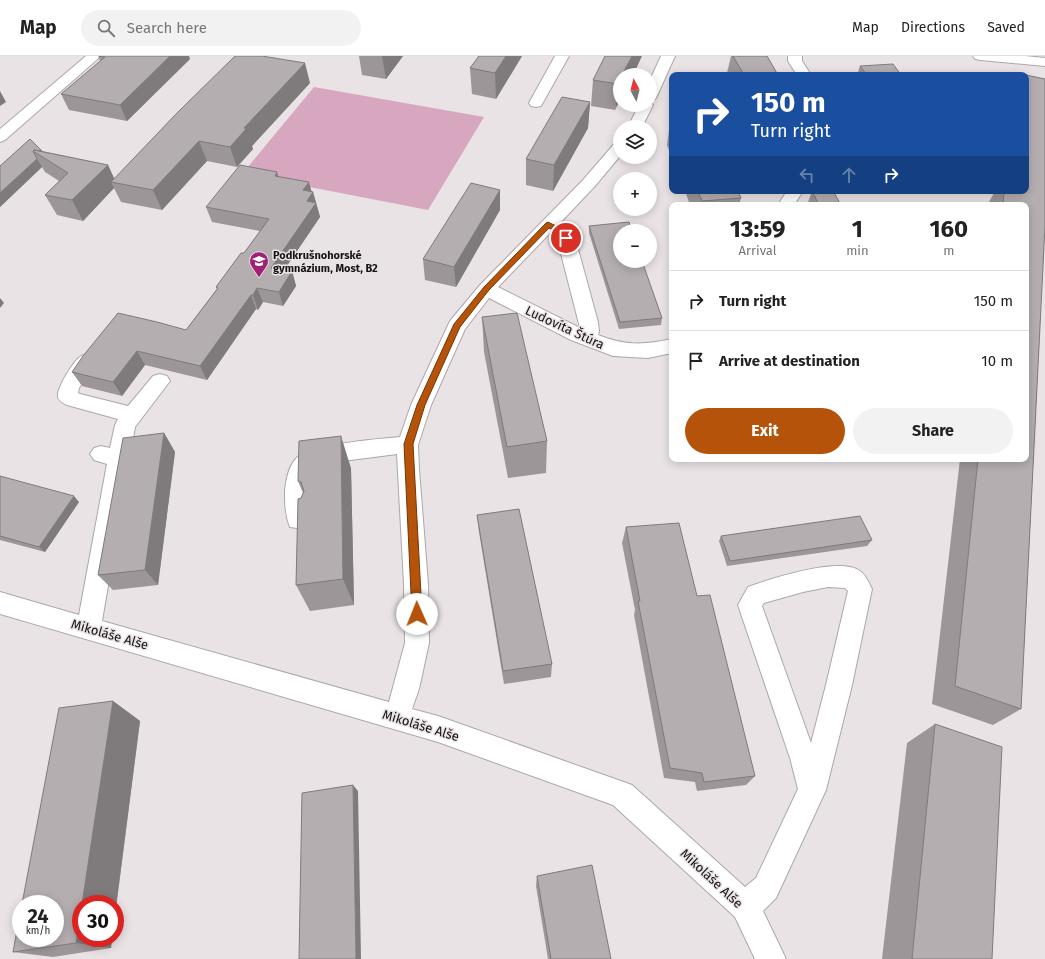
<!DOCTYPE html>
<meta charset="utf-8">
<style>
:root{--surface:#fff;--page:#f2f2f2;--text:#222;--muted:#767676;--line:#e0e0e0;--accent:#b45309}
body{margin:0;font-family:"Fira Sans",sans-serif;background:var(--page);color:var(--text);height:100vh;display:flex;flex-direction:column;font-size:15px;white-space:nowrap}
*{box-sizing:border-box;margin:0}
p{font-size:13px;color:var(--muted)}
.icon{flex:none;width:22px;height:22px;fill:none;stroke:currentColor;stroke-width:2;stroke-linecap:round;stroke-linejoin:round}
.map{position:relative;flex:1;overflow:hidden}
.panel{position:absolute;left:669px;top:146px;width:360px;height:260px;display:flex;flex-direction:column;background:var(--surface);border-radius:8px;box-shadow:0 2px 10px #0003}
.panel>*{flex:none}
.guide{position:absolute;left:669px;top:16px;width:360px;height:122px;border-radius:8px;box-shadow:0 2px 10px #0003;background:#1a4fa0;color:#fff;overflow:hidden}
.needle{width:26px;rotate:353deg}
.buttons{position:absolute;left:613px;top:12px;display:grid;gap:8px}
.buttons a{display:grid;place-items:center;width:44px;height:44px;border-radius:50%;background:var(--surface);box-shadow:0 2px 10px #0003;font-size:20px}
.speed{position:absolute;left:12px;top:839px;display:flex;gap:8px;font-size:20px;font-weight:700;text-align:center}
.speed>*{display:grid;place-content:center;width:52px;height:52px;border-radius:50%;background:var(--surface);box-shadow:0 2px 10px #0003;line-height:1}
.speed small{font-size:10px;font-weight:400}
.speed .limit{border:6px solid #d22;background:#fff;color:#111}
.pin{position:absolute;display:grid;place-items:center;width:34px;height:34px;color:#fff;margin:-17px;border:2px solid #fff;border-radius:50%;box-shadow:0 1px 4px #0007}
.me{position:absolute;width:44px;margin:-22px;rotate:359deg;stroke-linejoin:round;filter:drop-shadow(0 0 3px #0008)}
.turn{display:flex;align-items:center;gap:14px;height:84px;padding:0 16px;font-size:18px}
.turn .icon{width:52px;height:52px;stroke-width:2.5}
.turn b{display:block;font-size:28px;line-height:34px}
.lanes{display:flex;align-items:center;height:38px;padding:0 16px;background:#0003;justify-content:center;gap:20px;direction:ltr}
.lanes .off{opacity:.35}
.eta{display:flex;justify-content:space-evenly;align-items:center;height:68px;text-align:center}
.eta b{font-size:24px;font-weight:700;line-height:28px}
.primary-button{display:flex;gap:8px;margin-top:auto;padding:8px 16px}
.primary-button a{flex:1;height:46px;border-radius:24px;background:var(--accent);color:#fff;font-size:16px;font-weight:700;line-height:46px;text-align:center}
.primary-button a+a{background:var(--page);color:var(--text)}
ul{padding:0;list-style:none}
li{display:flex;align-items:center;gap:12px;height:60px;padding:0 16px;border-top:1px solid var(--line)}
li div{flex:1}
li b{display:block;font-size:15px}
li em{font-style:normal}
header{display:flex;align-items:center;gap:24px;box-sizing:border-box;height:56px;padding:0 20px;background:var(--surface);border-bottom:1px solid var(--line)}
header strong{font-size:19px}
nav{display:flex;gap:22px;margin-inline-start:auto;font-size:14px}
.search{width:280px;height:36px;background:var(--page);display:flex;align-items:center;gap:10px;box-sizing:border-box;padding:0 14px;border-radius:22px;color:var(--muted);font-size:15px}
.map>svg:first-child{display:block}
.green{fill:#d6a7bf}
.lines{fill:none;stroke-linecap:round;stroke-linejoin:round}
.minor-casing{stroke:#ada6aa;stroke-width:2}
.minor{fill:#fff;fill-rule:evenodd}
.wall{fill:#9c9698}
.shaded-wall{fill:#7f7a7c}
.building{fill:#b5aeb1;stroke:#7f7a7c}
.route{fill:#b45309;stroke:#753606}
.labels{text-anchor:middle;stroke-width:3;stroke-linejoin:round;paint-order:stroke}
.far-poi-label{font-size:11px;font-weight:bold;fill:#161415;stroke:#eae3e6;text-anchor:start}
.street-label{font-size:13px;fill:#161415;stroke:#eae3e6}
</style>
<header>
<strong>Map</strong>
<div class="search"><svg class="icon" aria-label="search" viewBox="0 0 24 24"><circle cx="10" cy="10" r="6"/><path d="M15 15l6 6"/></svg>Search here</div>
<nav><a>Map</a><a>Directions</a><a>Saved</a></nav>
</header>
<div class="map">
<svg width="1045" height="903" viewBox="0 0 1045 903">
<rect width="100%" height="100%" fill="#eae3e6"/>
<polygon class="green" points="314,31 484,61 428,154 242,118"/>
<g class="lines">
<defs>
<g id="minor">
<polygon points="86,0 101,0 5,84 0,86 0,73"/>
<polygon points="555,0 569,0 541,50 536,51 531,50 529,47"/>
<polygon points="661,0 675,0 657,40 655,43 650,44 650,24"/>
<polygon points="788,0 802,0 802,5 811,19 797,19 788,5"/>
<polygon points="973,0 1025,0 1045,2 1045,10 980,4 975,3"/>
<polygon points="650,46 653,49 642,71 628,71 639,49 650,49"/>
<path d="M620,85v15l-25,30 -35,37 8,4 7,11 23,84 1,9 -1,4c27,11 46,10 74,4v14l-24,5 -35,-2 -42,-16 -82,-42 -24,31 -34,76 -13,40 1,24 9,115 1,59 -10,46 -7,20 26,7 194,69 113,102 11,-9 42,-89 -8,-31 -52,-153 10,-18c22,-8 92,-31 112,-16 5,3 9,12 12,18l-20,96 -26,105 -50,108 -13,13 23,48h-31l-20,-42 -122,-112 -175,-63 -438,-128v-22l79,23 28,-151 -13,-4 -4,-6 4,-6 7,-2 9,2 5,-23 3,-6 -51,-14c-4,-2 -8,-4 -9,-8 -2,-8 16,-37 23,-41 4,-2 7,0 12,1l3,5 -17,26 -1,5 2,1 48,12 25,-30 7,-2 7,2 3,5 -35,46 -33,194 287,81 16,-59 -1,-59 -7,-130 -54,7 -29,6 -4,4 -2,9v32l4,1 3,7 -3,7 -8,2 -14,-2c-5,-12 -5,-24 -5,-36 1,-13 5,-29 15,-36 16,-11 79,-16 100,-18l11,-32 39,-84 30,-36 103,-105 32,-37zM551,176l5,3 1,3 23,90 -82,-41zM828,531l17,1 3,3 -22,94 -15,58 -49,-137 2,-3 39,-11z"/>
<polygon points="787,135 803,135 794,149 778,149"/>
</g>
</defs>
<use href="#minor" class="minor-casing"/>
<use href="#minor" class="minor"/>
</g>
<g class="wall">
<polygon points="98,0 190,3 127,65 69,54 61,38 100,5"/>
<polygon points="359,0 403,0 386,23 362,19"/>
<polygon points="479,0 522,0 496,43 472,38 470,12"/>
<polygon points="731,0 767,0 778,19 728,19 727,17"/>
<polygon points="641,2 633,19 620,19 615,54 591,50 593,24"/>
<polygon points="860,10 901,19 857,19"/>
<polygon points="1026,19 1045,23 1045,170 1021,653 993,669 932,648 960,403 1026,403 1026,149 989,149 989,146 995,135 1026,135"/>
<polygon points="310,27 252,90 253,93 237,111 207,105 162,154 121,146 114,132 83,165 57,159 45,139 59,125 45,116 42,111 0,151 0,110 30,83 42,95 108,109 114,122"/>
<polygon points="590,46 588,72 553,135 526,129 526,103"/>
<polygon points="670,67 672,67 672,102 667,89"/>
<polygon points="278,120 313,136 320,161 284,214 292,215 296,230 283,250 263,246 258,254 256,253 207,324 145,309 122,340 82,330 72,316 186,274 217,233 216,231 244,197 260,175 212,166 206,151"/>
<polygon points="500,134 500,154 456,231 425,224 423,203"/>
<polygon points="685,135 738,135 741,142 739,149 690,149"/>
<polygon points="812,135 841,149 807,149"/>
<polygon points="589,170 662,262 661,269 619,273 589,177"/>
<polygon points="482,261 547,385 546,417 508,422 484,296"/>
<polygon points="164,377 175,396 158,529 113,534 98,519"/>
<polygon points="351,412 354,549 310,555 296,529 301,442 303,437 298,425"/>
<polygon points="0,420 79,446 45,496 0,484"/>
<polygon points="477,459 552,608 551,621 504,628 479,476"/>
<polygon points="626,471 697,540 755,720 746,729 697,735 695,726 664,722 634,559 635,554 622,487"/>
<polygon points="721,480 872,484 867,490 727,510 719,485"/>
<polygon points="113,645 140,665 111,892 53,901 13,896"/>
<polygon points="935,668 992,903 882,903 907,687"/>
<polygon points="537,820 611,903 548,903 536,830"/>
</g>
<g class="shaded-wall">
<polygon points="170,0 189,0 190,3 127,65 120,49"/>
<polygon points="382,0 403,0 386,23"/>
<polygon points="506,0 522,0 496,43 495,17"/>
<polygon points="632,0 642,0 641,2 633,19 622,19"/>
<polygon points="305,7 310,27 252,90 253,93 237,111 230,91 244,72"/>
<polygon points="620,24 620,44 615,54 618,28"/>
<polygon points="0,35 6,46 0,50"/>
<polygon points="590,46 588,72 553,135 554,109"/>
<polygon points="199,85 207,105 162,154 153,134"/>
<polygon points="37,103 42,111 0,151 0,137"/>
<polygon points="108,109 116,127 111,126 114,132 83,165 72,144"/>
<polygon points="277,116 281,131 275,120"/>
<polygon points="309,126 312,137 313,136 320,161 276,226 271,212 303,134"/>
<polygon points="500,134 500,154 456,231 454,211"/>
<polygon points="292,215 296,230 283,250 279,236"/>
<polygon points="257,232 263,246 258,254 253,239"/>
<polygon points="251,239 256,253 207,324 200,310"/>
<polygon points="0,242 4,247 0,252"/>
<polygon points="137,295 145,309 122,340 113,326"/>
<polygon points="164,377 175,396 158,529 145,514"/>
<polygon points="341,380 351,412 354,549 343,523"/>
<polygon points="74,440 79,446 45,496 39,491"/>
<polygon points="113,645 140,665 115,858 115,848 82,848"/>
<polygon points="353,729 358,735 361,903 356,903"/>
<polygon points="81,853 81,882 112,882 111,892 76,887"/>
</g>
<g class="building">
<polygon points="99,0 170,0 120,49 61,38 105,1"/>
<polygon points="235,0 262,0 305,7 244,72 246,73 230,91 199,85 153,134 111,126 178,56"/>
<polygon points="479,0 506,0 495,17 470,12"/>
<polygon points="605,0 632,0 622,19 620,19 620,24 618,28 593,24"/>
<polygon points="733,0 767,0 778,19 744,19"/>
<polygon points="893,8 901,19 867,19 860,10"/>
<polygon points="1026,19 1045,23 1045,170 1021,653 955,630 978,403 1026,403 1026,149 1003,149 1004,135 1026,135"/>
<polygon points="562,41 590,46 554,109 526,103"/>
<polygon points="30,83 42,95 34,94 33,95 37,103 0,137 0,110"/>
<polygon points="34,94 108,109 72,144 45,139 68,117 33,95"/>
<polygon points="240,109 277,116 275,120 309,126 303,134 313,136 307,145 316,147 271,212 292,215 279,236 257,232 253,239 251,239 200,310 137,295 113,326 72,316 83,300 118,257 157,266 186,274 218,232 216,231 241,197 244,197 269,163 206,151"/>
<polygon points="471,127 500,134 454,211 423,203"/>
<polygon points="698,135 738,135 741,142 702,145"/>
<polygon points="812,135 833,135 841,149 819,149"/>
<polygon points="629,166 632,175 620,175 620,205 642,205 662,262 620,266 589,170"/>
<polygon points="517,257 547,385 507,391 482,261"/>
<polygon points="164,377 145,514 98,519 123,382"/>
<polygon points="341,380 343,523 296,529 298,443 301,442 304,435 301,426 298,425 299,385"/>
<polygon points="0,420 74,440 39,491 0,480"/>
<polygon points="519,453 552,608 503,615 477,459"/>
<polygon points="860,460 872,484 730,505 721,480"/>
<polygon points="679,467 697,540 710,539 755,720 704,726 702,717 670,712 638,545 640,545 626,471"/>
<polygon points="113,645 82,848 81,848 81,853 76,887 13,896 21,852 21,882 55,882 55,848 22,848 59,652"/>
<polygon points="935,668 1002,691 992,903 912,903"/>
<polygon points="353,729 356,903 299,903 302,737"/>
<polygon points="592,809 611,903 551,903 537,820"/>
</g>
<polygon class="route" points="548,166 564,174 569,182 568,183 563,183 559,177 549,172 489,234 460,271 425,349 413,388 422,558 420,561 417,562 413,561 412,558 404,388 417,349 454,268 484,231 546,167"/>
<defs>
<symbol id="school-pin" viewBox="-11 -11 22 30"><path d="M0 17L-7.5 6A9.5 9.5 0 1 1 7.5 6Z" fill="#a02174" stroke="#eae3e6"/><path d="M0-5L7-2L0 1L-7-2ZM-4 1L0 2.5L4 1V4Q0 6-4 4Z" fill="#fff"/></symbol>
</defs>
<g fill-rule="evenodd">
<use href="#school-pin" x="248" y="194" width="22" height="30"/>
</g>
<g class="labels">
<g class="far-poi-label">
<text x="273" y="203">Podkrušnohorské<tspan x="273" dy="13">gymnázium, Most, B2</tspan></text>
</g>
<g class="street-label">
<text transform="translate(565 271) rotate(25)" y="5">Ludovíta Štúra</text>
<text transform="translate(110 578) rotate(16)" y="5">Mikoláše Alše</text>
<text transform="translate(421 669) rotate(17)" y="5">Mikoláše Alše</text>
<text transform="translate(712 822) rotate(43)" y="5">Mikoláše Alše</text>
</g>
</g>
</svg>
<div class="buttons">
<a><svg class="needle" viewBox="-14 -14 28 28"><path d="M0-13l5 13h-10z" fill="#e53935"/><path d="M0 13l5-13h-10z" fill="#767676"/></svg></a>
<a><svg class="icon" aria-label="layers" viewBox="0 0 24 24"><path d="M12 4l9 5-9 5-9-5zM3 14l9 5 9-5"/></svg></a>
<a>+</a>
<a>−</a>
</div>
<div class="speed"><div>24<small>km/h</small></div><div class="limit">30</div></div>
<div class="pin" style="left:566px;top:182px;background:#d93025"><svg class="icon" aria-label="arrive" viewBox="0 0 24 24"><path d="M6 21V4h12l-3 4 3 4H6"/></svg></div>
<svg class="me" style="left:417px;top:558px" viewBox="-20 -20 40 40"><circle r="19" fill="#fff"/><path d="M0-13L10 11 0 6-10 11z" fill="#b45309"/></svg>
<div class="guide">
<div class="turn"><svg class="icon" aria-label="right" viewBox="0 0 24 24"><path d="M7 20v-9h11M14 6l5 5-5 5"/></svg><div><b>150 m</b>Turn right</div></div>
<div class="lanes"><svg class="icon off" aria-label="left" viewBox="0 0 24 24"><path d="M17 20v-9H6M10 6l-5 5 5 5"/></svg><svg class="icon off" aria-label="ahead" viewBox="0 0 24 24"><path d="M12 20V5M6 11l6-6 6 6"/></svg><svg class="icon" aria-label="right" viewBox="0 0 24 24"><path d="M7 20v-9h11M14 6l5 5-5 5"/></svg></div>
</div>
<section class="panel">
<div class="eta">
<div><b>13:59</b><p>Arrival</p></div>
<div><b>1</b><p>min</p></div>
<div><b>160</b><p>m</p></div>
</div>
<ul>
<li><svg class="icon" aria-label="right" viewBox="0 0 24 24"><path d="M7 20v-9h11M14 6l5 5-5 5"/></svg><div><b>Turn right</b></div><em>150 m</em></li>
<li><svg class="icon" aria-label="arrive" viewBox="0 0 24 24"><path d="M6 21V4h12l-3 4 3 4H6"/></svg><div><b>Arrive at destination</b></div><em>10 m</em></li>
</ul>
<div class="primary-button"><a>Exit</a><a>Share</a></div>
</section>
</div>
